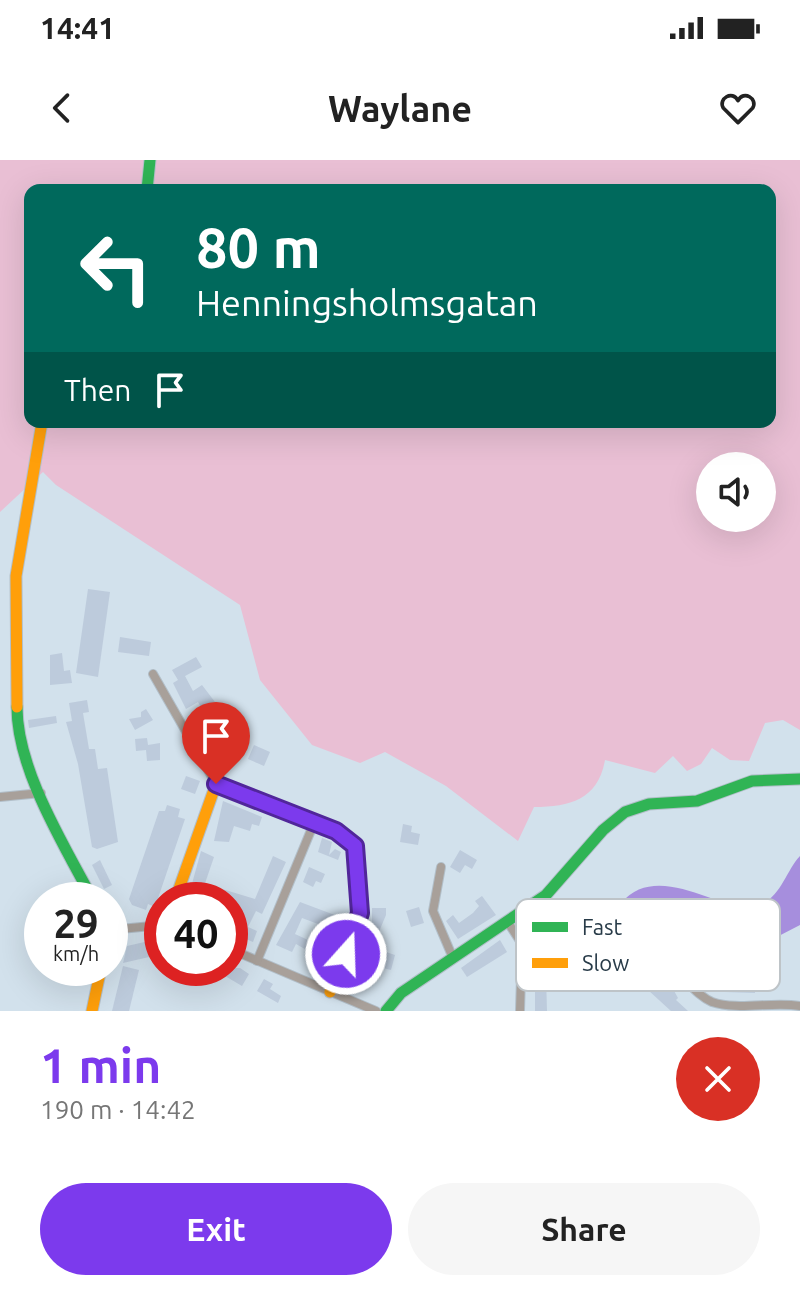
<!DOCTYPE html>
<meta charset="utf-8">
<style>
:root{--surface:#fff;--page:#f6f6f6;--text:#222;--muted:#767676;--accent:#7c3aed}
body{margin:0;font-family:Ubuntu,sans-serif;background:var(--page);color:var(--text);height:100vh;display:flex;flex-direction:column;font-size:30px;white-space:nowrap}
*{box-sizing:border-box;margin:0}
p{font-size:26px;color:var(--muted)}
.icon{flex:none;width:44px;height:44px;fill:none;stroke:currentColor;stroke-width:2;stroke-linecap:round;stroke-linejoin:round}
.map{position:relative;height:851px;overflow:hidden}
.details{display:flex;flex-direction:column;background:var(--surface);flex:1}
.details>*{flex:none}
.top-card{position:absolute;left:24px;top:24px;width:752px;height:244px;border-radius:16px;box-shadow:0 8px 32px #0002;background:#00695c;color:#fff;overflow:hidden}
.fabs{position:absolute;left:696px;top:292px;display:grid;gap:16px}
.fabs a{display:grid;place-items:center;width:80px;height:80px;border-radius:50%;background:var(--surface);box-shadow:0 8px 32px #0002;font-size:40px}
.speed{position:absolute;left:24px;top:722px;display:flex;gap:16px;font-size:40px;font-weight:700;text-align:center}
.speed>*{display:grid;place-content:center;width:104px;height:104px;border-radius:50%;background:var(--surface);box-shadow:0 8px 32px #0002;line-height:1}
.speed small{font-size:20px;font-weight:400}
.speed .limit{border:12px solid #d22;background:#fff;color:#111}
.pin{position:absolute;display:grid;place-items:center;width:68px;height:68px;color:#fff;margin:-82px -34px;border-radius:50% 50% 50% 0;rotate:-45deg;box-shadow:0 0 8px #0007}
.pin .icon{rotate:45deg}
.me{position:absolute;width:88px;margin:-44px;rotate:20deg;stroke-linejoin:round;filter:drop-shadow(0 0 6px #0008)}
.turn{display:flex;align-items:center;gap:28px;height:168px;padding:0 40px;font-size:36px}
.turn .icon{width:104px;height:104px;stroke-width:2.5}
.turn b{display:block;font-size:56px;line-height:68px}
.then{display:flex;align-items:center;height:76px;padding:0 40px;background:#0003;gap:16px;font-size:30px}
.round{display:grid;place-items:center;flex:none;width:84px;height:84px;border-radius:42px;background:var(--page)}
.headline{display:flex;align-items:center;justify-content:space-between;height:136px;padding:0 40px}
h1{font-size:48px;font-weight:600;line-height:60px;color:var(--accent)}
.button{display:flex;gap:16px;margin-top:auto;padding:16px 40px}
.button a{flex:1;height:92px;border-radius:48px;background:var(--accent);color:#fff;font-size:32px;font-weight:600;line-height:92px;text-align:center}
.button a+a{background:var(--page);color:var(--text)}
.status{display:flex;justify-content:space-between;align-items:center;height:56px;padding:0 40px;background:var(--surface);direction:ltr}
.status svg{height:22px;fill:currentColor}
header{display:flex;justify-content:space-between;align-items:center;height:104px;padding:0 40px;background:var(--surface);font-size:36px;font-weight:600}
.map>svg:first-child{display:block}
.green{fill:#e9bfd4;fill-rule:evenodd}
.water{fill:#a68edd}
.building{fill:#bdcbdc}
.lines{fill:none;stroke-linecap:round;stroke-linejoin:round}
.street-casing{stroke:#b2bfc9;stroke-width:10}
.fast-casing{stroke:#b2bfc9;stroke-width:13}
.slow-casing{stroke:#b2bfc9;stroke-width:13}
.street{stroke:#a8a09a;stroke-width:8}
.fast{stroke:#30b455;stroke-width:11}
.slow{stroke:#ff9f0a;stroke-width:11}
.route-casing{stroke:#51269a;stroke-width:20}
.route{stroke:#7c3aed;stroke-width:14}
.key{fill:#fff;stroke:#bec4c8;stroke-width:2}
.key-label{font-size:22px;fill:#283b48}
</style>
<div class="status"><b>14:41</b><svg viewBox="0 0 49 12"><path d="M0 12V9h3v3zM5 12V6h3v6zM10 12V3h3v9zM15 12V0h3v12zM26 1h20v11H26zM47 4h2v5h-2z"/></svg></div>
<header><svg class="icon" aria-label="back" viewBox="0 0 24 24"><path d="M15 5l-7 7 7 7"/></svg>Waylane<svg class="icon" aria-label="heart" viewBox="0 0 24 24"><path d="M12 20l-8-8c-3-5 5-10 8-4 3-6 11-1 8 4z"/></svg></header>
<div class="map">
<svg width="800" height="851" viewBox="0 0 800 851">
<rect width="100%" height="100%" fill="#d2e1ec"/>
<path class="green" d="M0,0h800v570l-17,-10 -18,3 -16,38 -19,-1 -18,-12 -11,16 -14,7 -14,-15 -18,17 -50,-13c-7,39 -34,47 -71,47l-16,34 -72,-55 -61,-34 -25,11 -48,-18 -52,-65 -20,-75 -184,-120 -13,-13 -43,40zM30,30h740v232h-740zM710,306h52v52h-52z"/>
<path class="water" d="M800,696v69l-29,15 -25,-8 -19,-11 -60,-17 -17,10 -21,31 -12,2 -8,-4c-2,-16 1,-28 12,-40 38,-45 104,13 135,3 25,-7 29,-34 44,-50z"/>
<g class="building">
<polygon points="88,429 110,432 98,517 76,513"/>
<polygon points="120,477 151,482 149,496 118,492"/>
<polygon points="62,493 64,511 70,510 72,523 50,525 50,495"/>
<polygon points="196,497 202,507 185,516 193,531 202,525 215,542 211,544 227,572 215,579 211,570 201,576 193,562 205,555 198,542 186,549 173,523 178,520 172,510"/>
<polygon points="87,540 89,552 83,553 89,589 95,589 98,609 107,608 118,682 97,689 92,687 78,604 66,562 72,561 69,543"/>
<polygon points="146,549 153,560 135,570 129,559 141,557 141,552"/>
<polygon points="56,556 57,563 29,568 28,560"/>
<polygon points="147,578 148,585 160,583 160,600 147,601 146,590 136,591 135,579"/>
<polygon points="254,585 270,592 264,606 248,599"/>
<polygon points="186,616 200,621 195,634 181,629"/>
<polygon points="223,641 262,657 259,666 252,664 250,671 234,666 229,682 214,681"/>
<polygon points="167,645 180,649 178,657 185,659 155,747 148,744 146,750 132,745 129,739 159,651 165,651"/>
<polygon points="403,664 412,666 411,672 420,674 418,685 400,682"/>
<polygon points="322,678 332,682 329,695 335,689 341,692 338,700 318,692"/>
<polygon points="460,690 477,700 472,709 465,705 460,713 450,707"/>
<polygon points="201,691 214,697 201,735 190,731"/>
<polygon points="273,696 286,702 262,754 256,751 248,767 257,771 253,782 230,772 233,745 230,740 218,740 222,729 255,739"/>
<polygon points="100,700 112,725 104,729 92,705"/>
<polygon points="309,707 325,714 321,723 316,721 313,727 303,722"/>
<polygon points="482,736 496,755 458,779 446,761 453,755 459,763 473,753 479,746 475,741"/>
<polygon points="300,742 340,757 334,770 302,758 295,774 323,787 326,780 336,784 326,801 296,784 292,792 276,785"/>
<polygon points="419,747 424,763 411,767 406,751"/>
<polygon points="372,748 386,748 386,755 362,812 366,814 360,828 346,822 372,764"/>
<polygon points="162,778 162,794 123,803 127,786"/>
<polygon points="500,780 507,792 467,817 461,808"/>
<polygon points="383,791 395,795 391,810 379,807"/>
<polygon points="123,806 139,810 129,851 112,851"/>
<polygon points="212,808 240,808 249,814 242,826 220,813 215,822 207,817"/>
<polygon points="725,812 739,812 746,818 755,818 755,833 725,832"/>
<polygon points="535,815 546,815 547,851 535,851"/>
<polygon points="264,819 273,824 270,829 281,836 278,843 257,831"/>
<polygon points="658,819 673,829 678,838 676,840 688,851 671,851 648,830"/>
</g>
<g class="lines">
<defs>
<g id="street">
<polyline points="153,514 216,624"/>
<polyline points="0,637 41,633"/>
<polyline points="441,707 433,751 453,798"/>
<polyline points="507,761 522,784 520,851"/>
<polyline points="110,770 162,765"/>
<polyline points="230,789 376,851"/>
<polyline points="257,801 314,663"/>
<path d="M652,801c25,0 38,32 60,41 26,9 61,-1 88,4"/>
</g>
<g id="fast">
<polyline points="147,30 150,0"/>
<path d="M17,547c0,63 47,138 76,193"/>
<polyline points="386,851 401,833 546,735 603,670 625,652 649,644 697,641 752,621 800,619"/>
</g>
<g id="slow">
<polyline points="17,547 16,416 42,262"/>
<polyline points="175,740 216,624 336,671 350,680 357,691 360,753 357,769 330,832"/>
<polyline points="92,851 101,808"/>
</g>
</defs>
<use href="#street" class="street-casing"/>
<use href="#fast" class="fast-casing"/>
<use href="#slow" class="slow-casing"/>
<use href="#street" class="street"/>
<use href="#fast" class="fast"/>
<use href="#slow" class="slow"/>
</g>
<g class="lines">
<defs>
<polyline id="route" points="216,624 336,671 355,686 360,753 346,794"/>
</defs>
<use href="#route" class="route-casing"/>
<use href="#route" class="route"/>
</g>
<rect x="516" y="739" width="264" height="92" rx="12" class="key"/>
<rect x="532" y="762" width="36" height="10" fill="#30b455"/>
<rect x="532" y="798" width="36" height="10" fill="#ff9f0a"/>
<g class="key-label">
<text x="582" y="775">Fast</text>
<text x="582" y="811">Slow</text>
</g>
</svg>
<div class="fabs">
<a><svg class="icon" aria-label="sound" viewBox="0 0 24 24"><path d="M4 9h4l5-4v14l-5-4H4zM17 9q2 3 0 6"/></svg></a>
</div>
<div class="speed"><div>29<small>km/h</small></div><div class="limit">40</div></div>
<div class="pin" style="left:216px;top:624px;background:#d93025"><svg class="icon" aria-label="arrive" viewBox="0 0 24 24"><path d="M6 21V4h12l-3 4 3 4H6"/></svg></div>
<svg class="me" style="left:346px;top:794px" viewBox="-20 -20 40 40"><circle r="17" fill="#7c3aed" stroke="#fff" stroke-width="3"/><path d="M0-11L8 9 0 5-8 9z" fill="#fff"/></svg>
<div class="top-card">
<div class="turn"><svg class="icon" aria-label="left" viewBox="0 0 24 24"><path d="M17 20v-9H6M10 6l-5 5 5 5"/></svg><div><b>80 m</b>Henningsholmsgatan</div></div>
<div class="then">Then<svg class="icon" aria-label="arrive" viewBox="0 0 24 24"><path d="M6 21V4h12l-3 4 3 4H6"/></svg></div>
</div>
</div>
<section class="details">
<div class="headline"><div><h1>1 min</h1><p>190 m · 14:42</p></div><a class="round" style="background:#d93025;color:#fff"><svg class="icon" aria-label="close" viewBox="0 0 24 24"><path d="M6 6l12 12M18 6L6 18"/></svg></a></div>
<div class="button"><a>Exit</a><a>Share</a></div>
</section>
